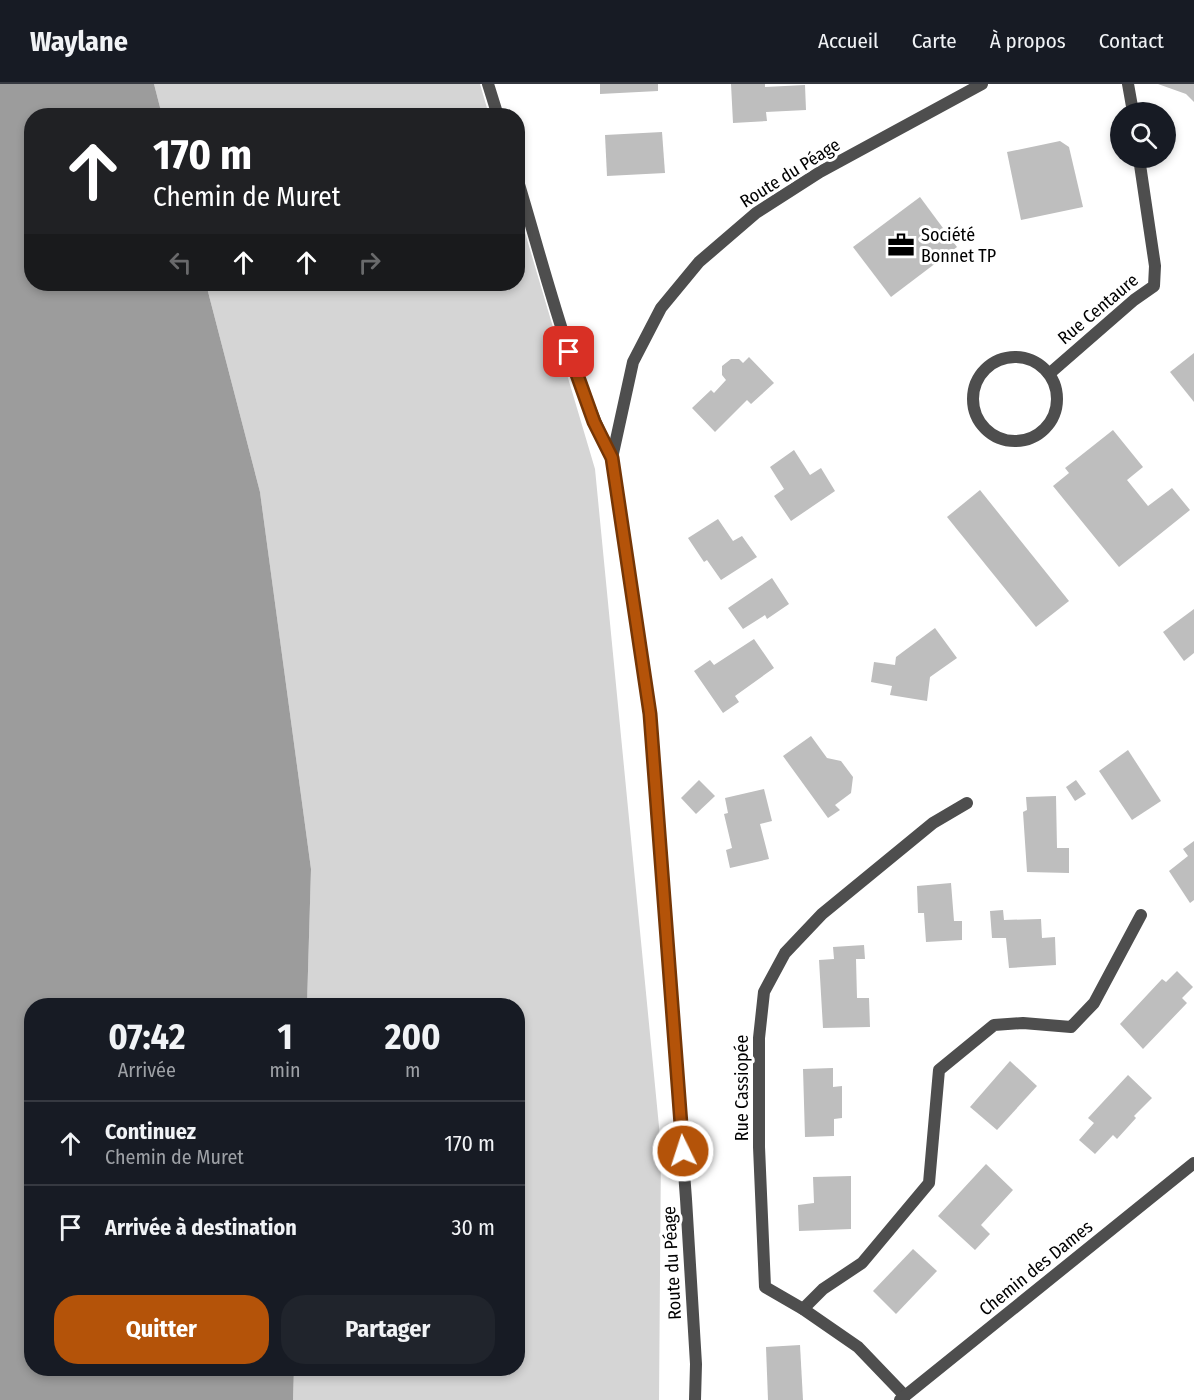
<!DOCTYPE html>
<html lang="fr">
<meta charset="utf-8">
<style>
:root{--surface:#171b24;--page:#20242c;--text:#f1f3f6;--muted:#9ea1a6;--line:#363941;--accent:#b45309}
body{margin:0;font-family:"Fira Sans Condensed",sans-serif;background:var(--page);color:var(--text);height:100vh;display:flex;flex-direction:column;font-size:22px;white-space:nowrap}
*{box-sizing:border-box;margin:0}
p{font-size:20px;color:var(--muted)}
.icon{flex:none;width:33px;height:33px;fill:none;stroke:currentColor;stroke-width:2;stroke-linecap:round;stroke-linejoin:round}
.map{position:relative;flex:1;overflow:hidden}
.drawer{position:absolute;left:24px;top:914px;width:501px;height:378px;display:flex;flex-direction:column;background:var(--surface);border-radius:24px;box-shadow:0 3px 9px #0003}
.drawer>*{flex:none}
.guide{position:absolute;left:24px;top:24px;width:501px;height:183px;border-radius:24px;box-shadow:0 3px 9px #0003;background:#202124;color:#fff;overflow:hidden}
.buttons{position:absolute;left:1110px;top:18px;display:grid;gap:12px}
.buttons a{display:grid;place-items:center;width:66px;height:66px;border-radius:50%;background:var(--surface);box-shadow:0 3px 9px #0003;font-size:30px}
.pin{position:absolute;display:grid;place-items:center;width:51px;height:51px;color:#fff;margin:-26px;border-radius:12px;box-shadow:0 3px 9px #0006}
.me{position:absolute;width:66px;margin:-33px;rotate:356deg;stroke-linejoin:round;filter:drop-shadow(0 0 4px #0008)}
.turn{display:flex;align-items:center;gap:21px;height:126px;padding:0 30px;font-size:27px}
.turn .icon{width:78px;height:78px;stroke-width:2.5}
.turn b{display:block;font-size:42px;line-height:51px}
.lanes{display:flex;align-items:center;height:57px;padding:0 30px;background:#0003;justify-content:center;gap:30px;direction:ltr}
.lanes .off{opacity:.35}
.eta{display:flex;justify-content:space-evenly;align-items:center;height:102px;text-align:center}
.eta b{font-size:36px;font-weight:700;line-height:42px}
.button{display:flex;gap:12px;margin-top:auto;padding:12px 30px}
.button a{flex:1;height:69px;border-radius:24px;background:var(--accent);color:#fff;font-size:24px;font-weight:700;line-height:69px;text-align:center}
.button a+a{background:var(--page);color:var(--text)}
ul{padding:0;list-style:none}
li{display:flex;align-items:center;gap:18px;height:84px;padding:0 30px;border-top:2px solid var(--line)}
li div{flex:1}
li b{display:block;font-size:22px}
li em{font-style:normal}
header{display:flex;align-items:center;gap:36px;box-sizing:border-box;height:84px;padding:0 30px;background:var(--surface);border-bottom:2px solid var(--line)}
header strong{font-size:28px}
nav{display:flex;gap:33px;margin-inline-start:auto;font-size:21px}
.map>svg:first-child{display:block}
.green{fill:#d5d5d5}
.water{fill:#9c9c9c}
.building{fill:#bebebe}
.lines{fill:none;stroke-linecap:round;stroke-linejoin:round}
.minor{stroke:#4e4e4e;stroke-width:12}
.tertiary{stroke:#4e4e4e;stroke-width:12}
.route-casing{stroke:#753606;stroke-width:15}
.route{stroke:#b45309;stroke-width:10}
.labels{text-anchor:middle;stroke-width:6;stroke-linejoin:round;paint-order:stroke}
.street-label{font-size:18px;fill:#000;stroke:#fff}
.poi-label{font-size:18px;fill:#000;stroke:#fff;text-anchor:start}
</style>
<header>
<strong>Waylane</strong>
<nav><a>Accueil</a><a>Carte</a><a>À propos</a><a>Contact</a></nav>
</header>
<div class="map">
<svg width="1194" height="1316" viewBox="0 0 1194 1316">
<rect width="100%" height="100%" fill="#fff"/>
<g class="green">
<polygon points="154,0 480,0 489,31 162,31"/>
<polygon points="518,125 595,385 661,1063 659,1316 293,1316 294,1284 518,1284 518,921 307,921 311,785 260,408 206,200 518,200"/>
</g>
<polygon class="water" points="0,0 154,0 162,31 32,32 32,200 206,200 260,408 311,785 307,921 32,921 32,1284 294,1284 293,1316 0,1316"/>
<g class="building">
<polygon points="600,0 658,0 658,7 600,10"/>
<polygon points="731,0 765,0 765,3 805,1 806,26 766,28 767,37 733,39"/>
<polygon points="1158,0 1194,0 1194,18 1186,10"/>
<polygon points="662,48 665,89 607,92 605,51"/>
<polygon points="1060,57 1069,63 1083,123 1021,136 1007,68"/>
<polygon points="920,113 957,163 891,213 853,163"/>
<polygon points="1194,269 1194,318 1170,288"/>
<polygon points="749,273 774,299 751,320 747,316 715,348 692,324 711,306 714,309 726,296 722,291 722,282 731,275 739,275 743,279"/>
<polygon points="1113,346 1143,383 1127,396 1148,422 1172,404 1190,426 1119,483 1053,402 1069,389 1065,384"/>
<polygon points="794,366 810,391 821,384 835,407 791,437 774,412 784,405 770,383"/>
<polygon points="980,406 1069,517 1036,543 947,433"/>
<polygon points="718,435 733,457 742,452 757,473 721,496 707,476 704,478 688,454"/>
<polygon points="772,494 789,520 767,535 765,531 743,545 728,524"/>
<polygon points="1194,525 1194,569 1184,577 1163,548"/>
<polygon points="935,544 957,574 930,593 927,617 890,611 892,602 871,598 874,578 895,581 896,573"/>
<polygon points="754,555 774,584 735,612 739,618 723,629 694,587 710,576 714,581"/>
<polygon points="811,652 827,674 841,677 853,693 851,709 835,721 840,726 828,734 783,672"/>
<polygon points="1128,666 1161,717 1132,736 1099,687"/>
<polygon points="699,696 715,712 696,730 681,714"/>
<polygon points="1076,696 1086,710 1075,717 1066,703"/>
<polygon points="764,705 772,737 760,740 769,775 730,784 726,766 732,764 724,730 728,729 725,714"/>
<polygon points="1056,712 1057,764 1069,764 1069,789 1027,788 1023,728 1027,726 1026,713"/>
<polygon points="1194,757 1194,816 1190,819 1169,787 1188,772 1183,765"/>
<polygon points="951,799 954,837 962,837 962,856 926,858 924,829 918,829 917,802"/>
<polygon points="1003,826 1004,836 1041,835 1042,854 1055,853 1056,881 1009,884 1006,854 992,854 990,827"/>
<polygon points="864,861 865,875 856,875 857,914 869,914 870,943 823,944 819,876 834,875 833,863"/>
<polygon points="1177,887 1193,903 1182,914 1187,919 1143,965 1120,940 1162,895 1166,898"/>
<polygon points="1010,977 1037,1002 997,1046 970,1023"/>
<polygon points="833,984 833,1003 842,1002 842,1034 834,1035 834,1052 805,1053 803,985"/>
<polygon points="1128,991 1152,1014 1134,1032 1136,1034 1117,1055 1113,1051 1095,1070 1079,1056 1094,1039 1088,1034"/>
<polygon points="986,1080 1013,1106 981,1141 990,1150 975,1166 938,1132"/>
<polygon points="851,1092 851,1145 799,1147 798,1121 814,1119 813,1093"/>
<polygon points="913,1165 937,1187 896,1230 873,1207"/>
<polygon points="800,1261 803,1316 768,1316 766,1263"/>
</g>
<g class="lines">
<g class="minor">
<polyline points="488,0 498,32"/>
<polyline points="1128,0 1133,28"/>
<path d="M518,97c28,93 51,189 94,277"/>
<circle cx="1015" cy="315" r="42"/>
<polyline points="1049,290 1134,216 1154,202 1155,182 1139,74"/>
<polyline points="803,1225 823,1205 862,1179 929,1099 939,986 994,941 1023,939 1071,943 1094,919 1141,831"/>
<polyline points="905,1312 858,1263 803,1225 765,1203 759,1063 759,954 764,908 785,869 822,830 933,739 967,719"/>
<polyline points="900,1316 1194,1079"/>
</g>
<polyline class="tertiary" points="695,1316 696,1280 686,1115 650,630 612,374 633,278 661,224 699,178 756,129 820,88 982,0"/>
</g>
<g class="lines">
<defs>
<polyline id="route" points="569,268 594,338 612,374 650,630 683,1067"/>
</defs>
<use href="#route" class="route-casing"/>
<use href="#route" class="route"/>
</g>
<defs>
<symbol id="office-bare" viewBox="-9 -9 18 18"><path d="M-6-3h4V-5.5h4V-3h4V5H-6ZM-1-4.5V-3h2v-1.5ZM-6 0V1H6V0Z" fill="#000" stroke="#fff" stroke-width="2.5" paint-order="stroke"/></symbol>
</defs>
<g fill-rule="evenodd">
<use href="#office-bare" x="882" y="142" width="38" height="38"/>
</g>
<g class="labels">
<g class="street-label">
<text transform="translate(790 89) rotate(-32)" y="6">Route du Péage</text>
<text transform="translate(1098 225) rotate(-40)" y="6">Rue Centaure</text>
<text transform="translate(742 1004) rotate(-90)" y="6">Rue Cassiopée</text>
<text transform="translate(672 1179) rotate(-93)" y="6">Route du Péage</text>
<text transform="translate(1036 1184) rotate(-39)" y="6">Chemin des Dames</text>
</g>
<g class="poi-label">
<text x="921" y="157">Société<tspan x="921" dy="21">Bonnet TP</tspan></text>
</g>
</g>
</svg>
<div class="buttons">
<a><svg class="icon" aria-label="search" viewBox="0 0 24 24"><circle cx="10" cy="10" r="6"/><path d="M15 15l6 6"/></svg></a>
</div>
<div class="pin" style="left:569px;top:268px;background:#d93025"><svg class="icon" aria-label="arrive" viewBox="0 0 24 24"><path d="M6 21V4h12l-3 4 3 4H6"/></svg></div>
<svg class="me" style="left:683px;top:1067px" viewBox="-20 -20 40 40"><circle r="17" fill="#b45309" stroke="#fff" stroke-width="3"/><path d="M0-11L8 9 0 5-8 9z" fill="#fff"/></svg>
<div class="guide">
<div class="turn"><svg class="icon" aria-label="ahead" viewBox="0 0 24 24"><path d="M12 20V5M6 11l6-6 6 6"/></svg><div><b>170 m</b>Chemin de Muret</div></div>
<div class="lanes"><svg class="icon off" aria-label="left" viewBox="0 0 24 24"><path d="M17 20v-9H6M10 6l-5 5 5 5"/></svg><svg class="icon" aria-label="ahead" viewBox="0 0 24 24"><path d="M12 20V5M6 11l6-6 6 6"/></svg><svg class="icon" aria-label="ahead" viewBox="0 0 24 24"><path d="M12 20V5M6 11l6-6 6 6"/></svg><svg class="icon off" aria-label="right" viewBox="0 0 24 24"><path d="M7 20v-9h11M14 6l5 5-5 5"/></svg></div>
</div>
<section class="drawer">
<div class="eta">
<div><b>07:42</b><p>Arrivée</p></div>
<div><b>1</b><p>min</p></div>
<div><b>200</b><p>m</p></div>
</div>
<ul>
<li><svg class="icon" aria-label="ahead" viewBox="0 0 24 24"><path d="M12 20V5M6 11l6-6 6 6"/></svg><div><b>Continuez</b><p>Chemin de Muret</p></div><em>170 m</em></li>
<li><svg class="icon" aria-label="arrive" viewBox="0 0 24 24"><path d="M6 21V4h12l-3 4 3 4H6"/></svg><div><b>Arrivée à destination</b></div><em>30 m</em></li>
</ul>
<div class="button"><a>Quitter</a><a>Partager</a></div>
</section>
</div>
